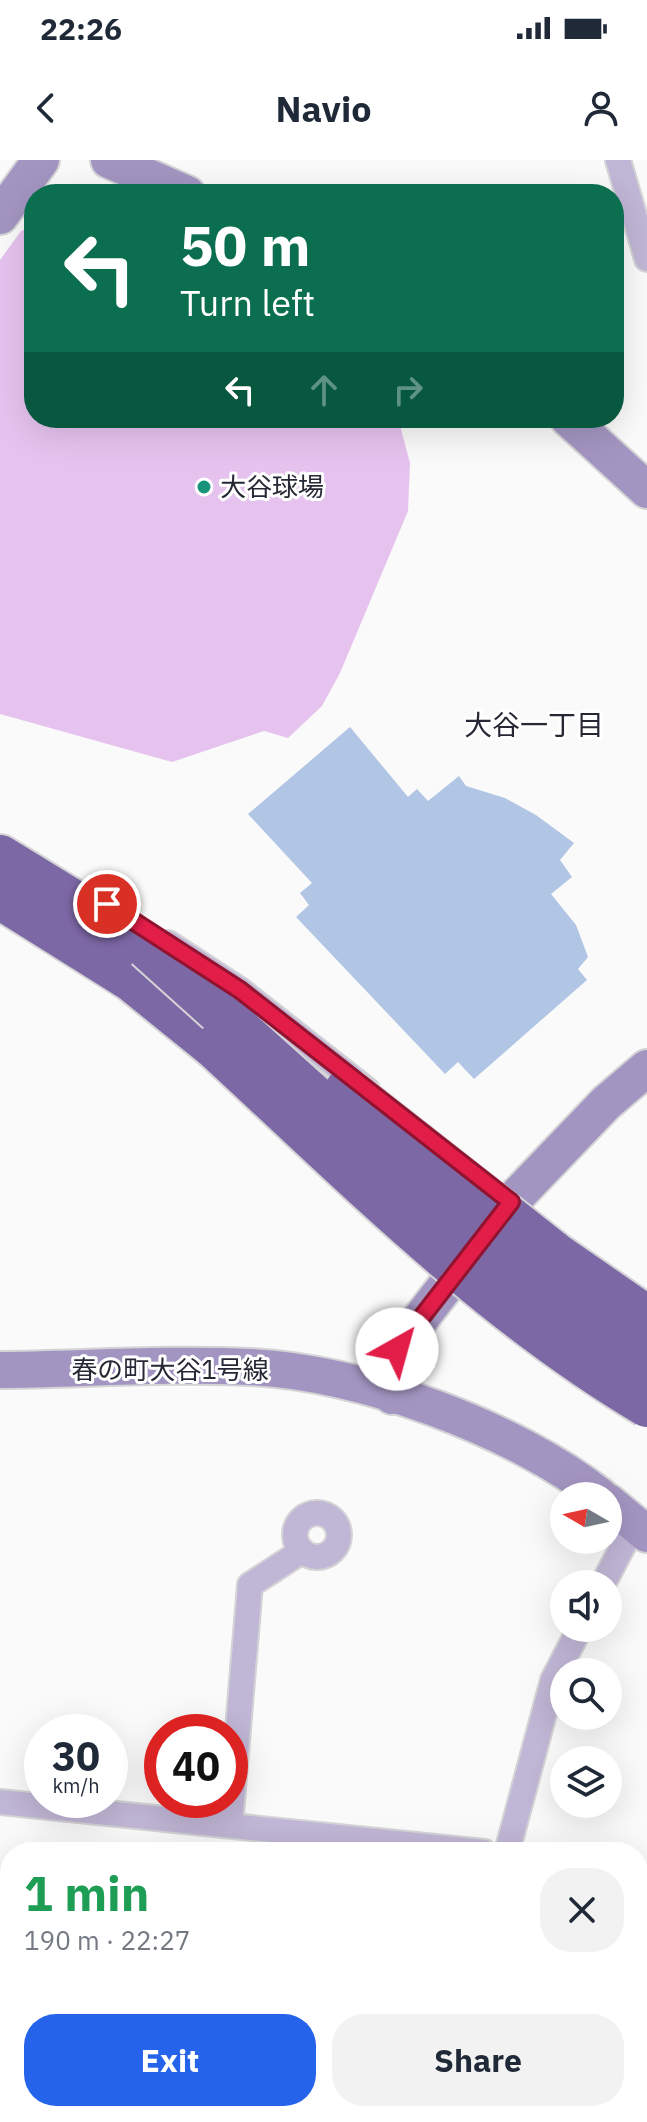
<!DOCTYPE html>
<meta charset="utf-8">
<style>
:root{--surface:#fff;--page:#f2f2f3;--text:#1f2937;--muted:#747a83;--accent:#2563eb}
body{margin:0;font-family:"IBM Plex Sans","Noto Sans JP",sans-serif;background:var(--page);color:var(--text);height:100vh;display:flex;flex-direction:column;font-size:30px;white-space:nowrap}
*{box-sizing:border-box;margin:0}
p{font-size:26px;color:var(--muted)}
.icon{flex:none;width:44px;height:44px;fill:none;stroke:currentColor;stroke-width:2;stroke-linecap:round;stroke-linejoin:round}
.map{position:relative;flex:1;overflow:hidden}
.drawer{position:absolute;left:0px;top:1682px;width:648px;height:280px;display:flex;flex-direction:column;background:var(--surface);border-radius:32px 32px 0 0;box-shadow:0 8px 32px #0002}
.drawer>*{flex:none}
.banner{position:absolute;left:24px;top:24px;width:600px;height:244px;border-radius:32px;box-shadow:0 8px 32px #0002;background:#0b6e4f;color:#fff;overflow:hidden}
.needle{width:52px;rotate:279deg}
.controls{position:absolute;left:550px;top:1322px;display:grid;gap:16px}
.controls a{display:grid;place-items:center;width:72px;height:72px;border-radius:50%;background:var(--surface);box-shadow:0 8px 32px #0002;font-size:40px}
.speed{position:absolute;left:24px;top:1554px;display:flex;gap:16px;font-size:40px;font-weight:700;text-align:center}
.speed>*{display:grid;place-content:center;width:104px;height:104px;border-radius:50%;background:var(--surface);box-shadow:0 8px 32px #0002;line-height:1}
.speed small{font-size:20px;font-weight:400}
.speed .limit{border:12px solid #d22;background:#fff;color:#111}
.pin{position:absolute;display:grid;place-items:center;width:68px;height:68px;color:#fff;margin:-34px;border:4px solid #fff;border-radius:50%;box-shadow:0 2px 8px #0007}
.me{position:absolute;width:88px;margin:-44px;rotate:38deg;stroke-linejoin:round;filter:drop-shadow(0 0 6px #0008)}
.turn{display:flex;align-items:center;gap:28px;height:168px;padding:0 24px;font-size:36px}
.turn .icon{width:104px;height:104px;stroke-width:2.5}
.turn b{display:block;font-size:56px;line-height:68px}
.lanes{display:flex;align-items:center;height:76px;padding:0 24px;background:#0003;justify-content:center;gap:40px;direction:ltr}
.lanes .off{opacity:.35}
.round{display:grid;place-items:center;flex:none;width:84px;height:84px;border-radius:32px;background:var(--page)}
.overview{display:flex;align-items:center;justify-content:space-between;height:136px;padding:0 24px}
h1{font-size:48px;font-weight:700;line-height:60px;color:#1e9e55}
.primary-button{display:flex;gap:16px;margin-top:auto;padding:16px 24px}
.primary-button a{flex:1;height:92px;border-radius:32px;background:var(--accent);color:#fff;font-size:32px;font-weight:700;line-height:92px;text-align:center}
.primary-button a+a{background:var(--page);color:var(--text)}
.status{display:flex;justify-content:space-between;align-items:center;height:56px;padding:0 40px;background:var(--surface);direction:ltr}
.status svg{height:22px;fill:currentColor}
header{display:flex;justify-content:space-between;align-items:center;height:104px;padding:0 24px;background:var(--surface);font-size:36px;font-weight:700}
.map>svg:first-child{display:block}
.green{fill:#e6c3ee}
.building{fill:#b1c5e4}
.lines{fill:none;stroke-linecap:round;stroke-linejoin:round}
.street-casing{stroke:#d4d4d7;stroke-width:28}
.secondary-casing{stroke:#d4d4d7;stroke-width:40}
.highway-casing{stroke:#d4d4d7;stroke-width:48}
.street{stroke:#c0b6d5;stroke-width:24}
.secondary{stroke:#a395c1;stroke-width:36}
.highway{stroke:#7d68a6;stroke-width:44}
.highway-bridge-casing{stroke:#d4d4d7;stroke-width:48;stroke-linecap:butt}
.highway-bridge{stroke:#7d68a6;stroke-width:44}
.route-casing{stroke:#92132f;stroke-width:20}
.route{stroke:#e11d48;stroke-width:14}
.poi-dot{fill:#18947b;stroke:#fff;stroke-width:3}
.labels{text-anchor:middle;stroke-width:6;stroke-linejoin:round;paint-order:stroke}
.poi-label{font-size:26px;fill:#262835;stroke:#fff;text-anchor:start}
.street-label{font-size:26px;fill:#262835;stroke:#fff}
.neighbourhood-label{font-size:28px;fill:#262835;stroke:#fff}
</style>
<div class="status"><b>22:26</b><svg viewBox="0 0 49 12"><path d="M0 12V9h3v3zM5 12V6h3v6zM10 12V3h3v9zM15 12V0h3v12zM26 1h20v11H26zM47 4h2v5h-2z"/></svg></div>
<header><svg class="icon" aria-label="back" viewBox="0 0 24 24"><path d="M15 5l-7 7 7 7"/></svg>Navio<svg class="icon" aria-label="person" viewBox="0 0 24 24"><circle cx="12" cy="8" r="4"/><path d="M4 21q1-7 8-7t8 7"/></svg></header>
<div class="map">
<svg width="647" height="1962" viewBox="0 0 647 1962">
<rect width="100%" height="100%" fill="#fafafa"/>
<polygon class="green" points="34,65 34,258 398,258 410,303 408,351 340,513 322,546 288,578 264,571 172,602 0,554 0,100 21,71"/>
<polygon class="building" points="350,567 408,637 417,629 428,641 459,616 466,626 505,638 536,655 574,683 560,700 572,717 551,734 576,765 588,797 578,809 587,820 474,919 458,902 445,914 296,757 309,745 300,733 312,723 248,654"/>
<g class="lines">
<defs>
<g id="street">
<polyline points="618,0 647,99"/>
<polyline points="168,783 240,830 367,930"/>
<circle cx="317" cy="1375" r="22"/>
<polyline points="603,1424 635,1363"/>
<polyline points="0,1642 484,1692"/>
<polyline points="230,1665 250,1425 302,1391"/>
<polyline points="507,1692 553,1520 580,1468"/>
<polyline points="638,1760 647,1765"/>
<polyline points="0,1813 10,1814"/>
<polyline points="0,1923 10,1921"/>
<polyline points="342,1962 343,1952"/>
<polyline points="466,1962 467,1952"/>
</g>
<g id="secondary">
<polyline points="109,0 187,34"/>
<polyline points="0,56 41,0"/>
<polyline points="568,258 647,330"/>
<path d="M0,1210c83,-1 167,-7 250,-3 108,4 266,62 350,129"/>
<polyline points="392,1236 397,1189 511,1042 606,943 647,908"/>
<polyline points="608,1342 647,1374"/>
</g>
<g id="highway">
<polyline points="0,697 147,787"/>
<polyline points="0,737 131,819 215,887"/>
</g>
</defs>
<use href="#street" class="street-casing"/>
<use href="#secondary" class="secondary-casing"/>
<use href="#highway" class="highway-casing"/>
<use href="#street" class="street"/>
<use href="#secondary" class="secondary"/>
<use href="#highway" class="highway"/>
<defs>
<g id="highway-bridge">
<polyline points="147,787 510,1113 647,1204"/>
<path d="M215,887c138,127 270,262 432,358"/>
<polyline points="347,930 556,1095 647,1158"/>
</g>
</defs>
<use href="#highway-bridge" class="highway-bridge-casing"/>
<use href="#highway-bridge" class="highway-bridge"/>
</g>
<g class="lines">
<defs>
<polyline id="route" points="107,744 240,830 511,1042 397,1189"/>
</defs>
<use href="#route" class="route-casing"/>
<use href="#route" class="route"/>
</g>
<circle class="poi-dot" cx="204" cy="327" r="8"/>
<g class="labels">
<g class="poi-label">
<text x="220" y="336">大谷球場</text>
</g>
<g class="street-label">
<text x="170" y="1219">春の町大谷1号線</text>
</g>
<g class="neighbourhood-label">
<text x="534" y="575">大谷一丁目</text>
</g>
</g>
</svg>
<div class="controls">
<a><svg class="needle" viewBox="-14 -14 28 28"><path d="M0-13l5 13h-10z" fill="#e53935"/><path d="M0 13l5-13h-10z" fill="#747a83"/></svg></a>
<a><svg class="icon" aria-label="sound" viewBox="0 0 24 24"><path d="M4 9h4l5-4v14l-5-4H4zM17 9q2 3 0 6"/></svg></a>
<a><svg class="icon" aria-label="search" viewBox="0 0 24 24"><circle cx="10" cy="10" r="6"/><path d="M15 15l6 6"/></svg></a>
<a><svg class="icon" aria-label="layers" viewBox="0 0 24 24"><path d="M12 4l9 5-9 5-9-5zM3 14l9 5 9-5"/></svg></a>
</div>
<div class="speed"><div>30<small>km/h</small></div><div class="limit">40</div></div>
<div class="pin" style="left:107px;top:744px;background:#d93025"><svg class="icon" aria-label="arrive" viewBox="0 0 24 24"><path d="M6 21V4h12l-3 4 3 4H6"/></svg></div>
<svg class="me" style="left:397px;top:1189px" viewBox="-20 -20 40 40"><circle r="19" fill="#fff"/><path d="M0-13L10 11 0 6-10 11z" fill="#e11d48"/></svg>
<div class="banner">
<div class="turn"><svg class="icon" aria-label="left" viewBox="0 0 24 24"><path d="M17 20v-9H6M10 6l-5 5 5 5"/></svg><div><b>50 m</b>Turn left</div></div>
<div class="lanes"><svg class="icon" aria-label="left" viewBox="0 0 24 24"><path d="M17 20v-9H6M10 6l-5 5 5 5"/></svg><svg class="icon off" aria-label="ahead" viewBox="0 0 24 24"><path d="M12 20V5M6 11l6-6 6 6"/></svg><svg class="icon off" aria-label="right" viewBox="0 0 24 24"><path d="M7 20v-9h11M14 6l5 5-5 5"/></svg></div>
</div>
<section class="drawer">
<div class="overview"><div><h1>1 min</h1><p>190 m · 22:27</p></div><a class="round"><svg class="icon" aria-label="close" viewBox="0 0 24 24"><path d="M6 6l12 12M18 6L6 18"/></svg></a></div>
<div class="primary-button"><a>Exit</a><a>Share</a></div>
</section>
</div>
